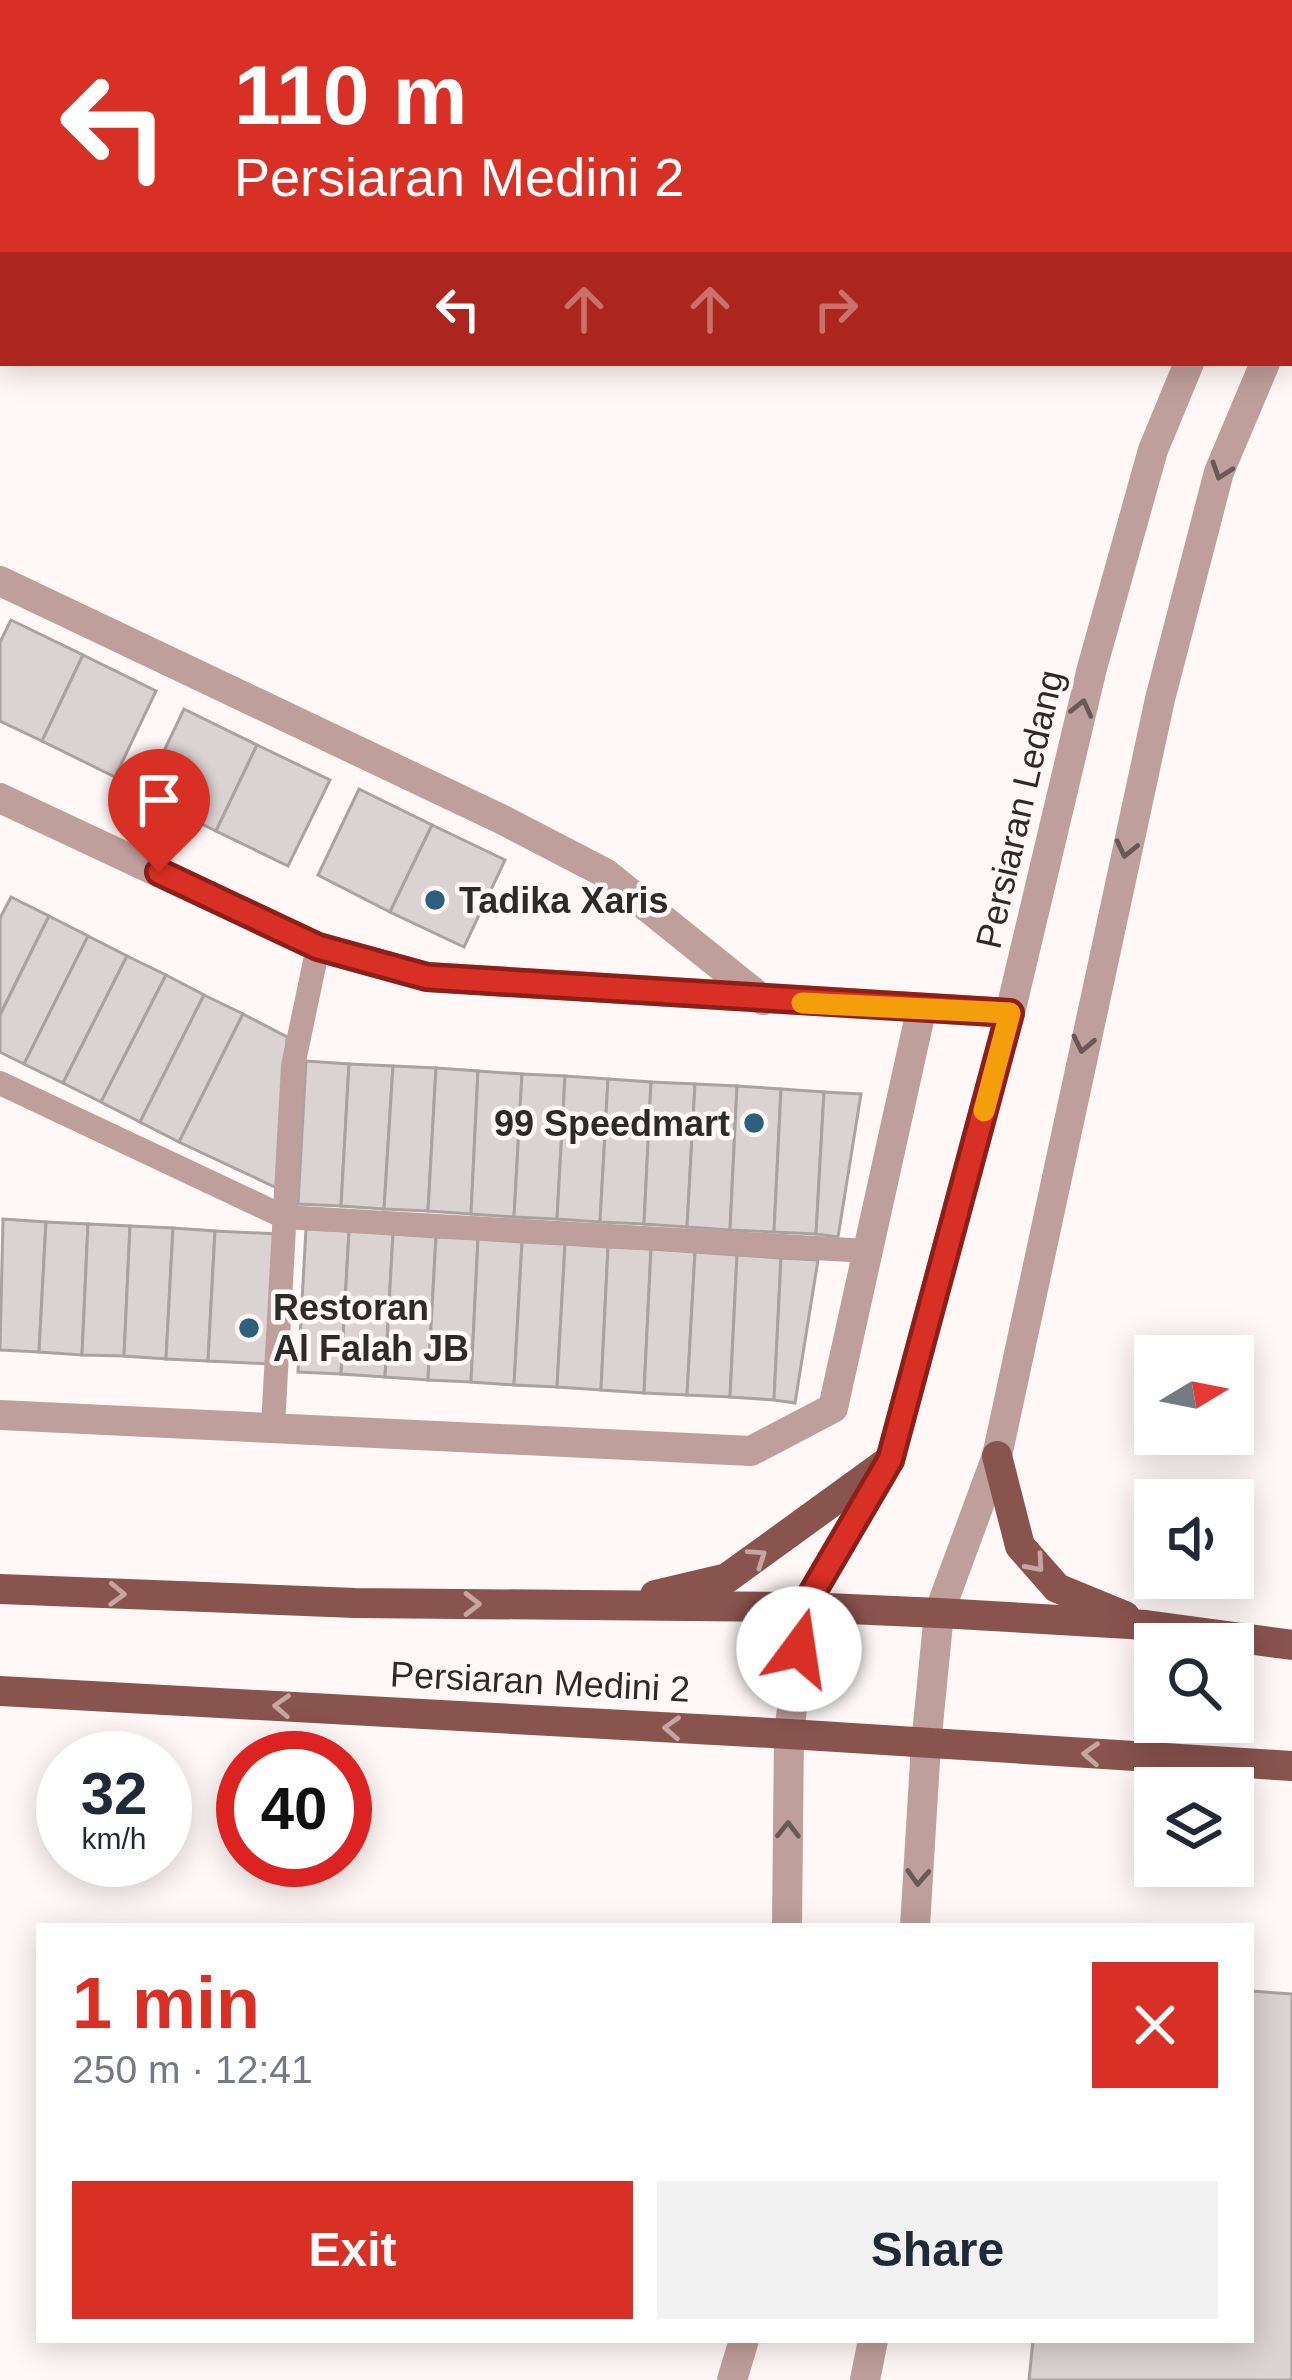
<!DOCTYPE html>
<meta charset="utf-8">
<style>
:root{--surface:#fff;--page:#f2f2f3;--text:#1f2937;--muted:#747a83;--accent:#d93025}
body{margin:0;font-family:Arial,sans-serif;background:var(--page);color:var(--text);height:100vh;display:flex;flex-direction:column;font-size:45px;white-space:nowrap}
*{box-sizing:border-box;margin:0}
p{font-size:39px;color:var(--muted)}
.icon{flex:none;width:66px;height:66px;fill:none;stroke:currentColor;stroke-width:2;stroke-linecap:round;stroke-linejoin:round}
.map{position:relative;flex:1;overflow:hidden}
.sheet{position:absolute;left:36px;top:1923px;width:1218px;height:420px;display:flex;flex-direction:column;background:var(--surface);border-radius:0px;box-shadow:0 6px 30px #0003}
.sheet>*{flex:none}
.top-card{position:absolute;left:0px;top:0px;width:1293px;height:366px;box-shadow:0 6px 30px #0003;background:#d93025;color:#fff;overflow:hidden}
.needle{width:78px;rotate:80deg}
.fabs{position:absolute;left:1134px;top:1335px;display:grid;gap:24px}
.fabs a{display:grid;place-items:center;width:120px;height:120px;border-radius:0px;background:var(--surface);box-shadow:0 6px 30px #0003;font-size:60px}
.speed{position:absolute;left:36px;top:1731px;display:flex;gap:24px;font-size:60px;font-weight:700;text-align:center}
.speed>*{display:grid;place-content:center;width:156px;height:156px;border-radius:50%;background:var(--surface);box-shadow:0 6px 30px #0003;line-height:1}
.speed small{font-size:30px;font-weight:400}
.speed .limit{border:18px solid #d22;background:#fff;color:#111}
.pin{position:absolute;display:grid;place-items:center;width:102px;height:102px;color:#fff;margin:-123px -51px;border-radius:50% 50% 50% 0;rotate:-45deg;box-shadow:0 0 12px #0007}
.pin .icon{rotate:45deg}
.me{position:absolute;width:132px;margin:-66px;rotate:14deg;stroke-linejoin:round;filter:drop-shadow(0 0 9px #0008)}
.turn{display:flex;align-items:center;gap:42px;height:252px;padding:0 36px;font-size:54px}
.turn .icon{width:156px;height:156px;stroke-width:2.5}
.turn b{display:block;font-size:84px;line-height:102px}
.lanes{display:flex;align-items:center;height:114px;padding:0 36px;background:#0003;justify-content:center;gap:60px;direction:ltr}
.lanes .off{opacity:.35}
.round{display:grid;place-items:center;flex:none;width:126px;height:126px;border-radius:0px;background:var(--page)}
.overview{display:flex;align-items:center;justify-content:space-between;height:204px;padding:0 36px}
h1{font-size:72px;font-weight:600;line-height:90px;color:var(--accent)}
.cta{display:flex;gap:24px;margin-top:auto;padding:24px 36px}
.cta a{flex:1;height:138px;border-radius:0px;background:var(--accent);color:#fff;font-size:48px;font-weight:600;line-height:138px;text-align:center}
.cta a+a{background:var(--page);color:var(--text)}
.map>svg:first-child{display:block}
.building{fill:#dbd3d2;stroke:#aaa2a1;stroke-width:3}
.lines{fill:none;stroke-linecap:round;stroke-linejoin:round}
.service{stroke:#bf9f9b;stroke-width:24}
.minor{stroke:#bf9f9b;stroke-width:30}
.tertiary{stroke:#bf9f9b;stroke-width:30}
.primary{stroke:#89534e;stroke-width:30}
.oneway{stroke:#675957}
.oneway2{stroke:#c4a6a2}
.route-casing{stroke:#8d1f18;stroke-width:30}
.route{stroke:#d93025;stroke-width:21}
.slow{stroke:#f59e0b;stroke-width:21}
.poi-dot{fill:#2d607d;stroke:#fff8f7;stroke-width:4.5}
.labels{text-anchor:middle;stroke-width:9;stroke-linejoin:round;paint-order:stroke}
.street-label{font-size:36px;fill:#2d2a2a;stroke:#fff8f7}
.poi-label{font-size:36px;font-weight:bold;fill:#2d2a2a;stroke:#fff8f7;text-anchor:start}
</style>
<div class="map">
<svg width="1292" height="2380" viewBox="0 0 1292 2380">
<rect width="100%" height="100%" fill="#fff8f7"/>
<g class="building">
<polygon points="11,620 83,655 42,741 0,721 0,642"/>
<polygon points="83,655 156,691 115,777 42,741"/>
<polygon points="184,709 257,745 216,831 143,795"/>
<polygon points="257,745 330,780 288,866 216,831"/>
<polygon points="359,789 432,825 390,912 318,875"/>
<polygon points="432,825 505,860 464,947 390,912"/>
<polygon points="11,897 49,916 0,1015 0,918"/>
<polygon points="49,916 88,936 24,1064 0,1052 0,1015"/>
<polygon points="88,936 127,956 63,1083 24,1064"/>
<polygon points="127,956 166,975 101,1102 63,1083"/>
<polygon points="166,975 204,995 140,1122 101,1102"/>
<polygon points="204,995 243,1014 179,1142 140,1122"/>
<polygon points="243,1014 287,1037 279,1189 179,1142"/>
<polygon points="306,1061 349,1064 341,1206 298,1204"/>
<polygon points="349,1064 393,1066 384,1209 341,1206"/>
<polygon points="393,1066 436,1068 428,1211 384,1209"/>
<polygon points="436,1068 478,1071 471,1214 428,1211"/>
<polygon points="478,1071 522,1074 514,1217 471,1214"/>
<polygon points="522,1074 565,1076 557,1219 514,1217"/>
<polygon points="565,1076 608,1079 600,1222 557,1219"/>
<polygon points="608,1079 651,1082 644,1224 600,1222"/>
<polygon points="651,1082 695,1084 687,1227 644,1224"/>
<polygon points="695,1084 737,1086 730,1230 687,1227"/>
<polygon points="737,1086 781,1089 774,1232 730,1230"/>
<polygon points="781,1089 824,1092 816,1234 774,1232"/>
<polygon points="824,1092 861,1094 838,1237 816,1234"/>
<polygon points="3,1219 46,1222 39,1352 0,1350"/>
<polygon points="46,1222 88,1224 82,1355 39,1352"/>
<polygon points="88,1224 130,1226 124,1356 82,1355"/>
<polygon points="130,1226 173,1228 166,1359 124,1356"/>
<polygon points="173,1228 215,1231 208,1361 166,1359"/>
<polygon points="306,1229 349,1231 341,1374 298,1372"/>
<polygon points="215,1231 278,1234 272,1364 208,1361"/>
<polygon points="349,1231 393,1234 385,1377 341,1374"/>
<polygon points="393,1234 436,1237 428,1380 385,1377"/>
<polygon points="436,1237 478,1239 471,1382 428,1380"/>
<polygon points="478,1239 522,1242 514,1385 471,1382"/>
<polygon points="522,1242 565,1244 557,1387 514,1385"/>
<polygon points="565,1244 608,1247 601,1390 557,1387"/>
<polygon points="608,1247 651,1249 644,1393 601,1390"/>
<polygon points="651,1249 695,1252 687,1395 644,1393"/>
<polygon points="695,1252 737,1255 730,1397 687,1395"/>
<polygon points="737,1255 781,1258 774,1400 730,1397"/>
<polygon points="781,1258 818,1260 795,1403 774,1400"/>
<polygon points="1251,1991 1292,1994 1292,2380 1029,2380 1033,2340 1251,2340"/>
</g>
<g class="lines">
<g class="service">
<polyline points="0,1083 284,1217 867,1251"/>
<polyline points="273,1426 293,1066 318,947"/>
</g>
<g class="minor">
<polyline points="0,581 501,819 605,873 763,1000"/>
<polyline points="0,798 318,947 427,977 1010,1013"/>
<polyline points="0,1415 751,1451 833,1408 921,1011"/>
<polyline points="787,1926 789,1734"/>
<polyline points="915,1926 926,1745"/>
<polyline points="732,2380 744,2340"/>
<polyline points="865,2380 873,2340"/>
</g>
<g class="tertiary">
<polyline points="1290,123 1292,119"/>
<polyline points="1290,303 1292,299"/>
<polyline points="789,1734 804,1607 890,1460 1010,1013 1092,668 1153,450 1189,363"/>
<polyline points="926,1745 939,1613 997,1456 1160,699 1219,472 1265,363"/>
</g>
<g class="primary">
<polyline points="997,1456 1020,1546 1057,1588 1125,1616"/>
<polyline points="0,1589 355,1603 804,1607 939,1613 1146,1625 1292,1645"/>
<polyline points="655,1595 727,1578 890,1460"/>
<polyline points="0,1691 789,1734 1292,1766"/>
</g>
</g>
<defs><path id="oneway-chevron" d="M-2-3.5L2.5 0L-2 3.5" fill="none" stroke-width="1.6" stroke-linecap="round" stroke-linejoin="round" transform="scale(3)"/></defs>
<g class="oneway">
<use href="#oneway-chevron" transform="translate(1221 471) rotate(109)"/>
<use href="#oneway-chevron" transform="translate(1082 708) rotate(-76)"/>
<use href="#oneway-chevron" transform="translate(1126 849) rotate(103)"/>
<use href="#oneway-chevron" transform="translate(1083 1044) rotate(102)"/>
<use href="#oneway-chevron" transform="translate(788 1830) rotate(-89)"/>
<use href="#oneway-chevron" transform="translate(918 1877) rotate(93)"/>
</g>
<g class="oneway2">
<use href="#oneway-chevron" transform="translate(758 1557) rotate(-34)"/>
<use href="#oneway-chevron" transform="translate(1036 1564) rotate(49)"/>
<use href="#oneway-chevron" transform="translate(117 1594) rotate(2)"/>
<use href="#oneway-chevron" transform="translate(472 1604)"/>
<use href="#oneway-chevron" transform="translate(282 1706) rotate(-177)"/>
<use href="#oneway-chevron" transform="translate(672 1728) rotate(-177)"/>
<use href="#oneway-chevron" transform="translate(1091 1754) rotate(-177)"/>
</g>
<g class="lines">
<defs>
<polyline id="route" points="159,872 318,947 427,977 1010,1013 890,1460 804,1607 799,1649"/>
</defs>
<use href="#route" class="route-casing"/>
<use href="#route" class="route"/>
<polyline class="slow" points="802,1003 1010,1013 984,1111"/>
</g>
<g class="poi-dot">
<circle cx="435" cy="900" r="12"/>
<circle cx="754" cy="1123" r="12"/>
<circle cx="249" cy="1328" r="12"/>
</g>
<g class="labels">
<g class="street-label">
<text transform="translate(1019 809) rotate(-77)" y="13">Persiaran Ledang</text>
<text transform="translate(540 1681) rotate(3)" y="13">Persiaran Medini 2</text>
</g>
<g class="poi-label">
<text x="459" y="913">Tadika Xaris</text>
<text x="730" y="1136" text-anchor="end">99 Speedmart</text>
<text x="273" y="1320">Restoran<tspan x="273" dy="41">Al Falah JB</tspan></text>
</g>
</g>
</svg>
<div class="fabs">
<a><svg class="needle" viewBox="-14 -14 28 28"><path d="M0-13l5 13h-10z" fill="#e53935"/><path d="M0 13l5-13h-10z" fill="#747a83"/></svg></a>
<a><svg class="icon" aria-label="sound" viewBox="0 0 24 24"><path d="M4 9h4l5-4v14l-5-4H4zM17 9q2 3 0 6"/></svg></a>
<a><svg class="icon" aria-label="search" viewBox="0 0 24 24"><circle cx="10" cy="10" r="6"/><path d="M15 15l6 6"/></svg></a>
<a><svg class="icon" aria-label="layers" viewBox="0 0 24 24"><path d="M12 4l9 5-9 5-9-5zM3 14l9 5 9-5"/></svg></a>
</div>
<div class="speed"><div>32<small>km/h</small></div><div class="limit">40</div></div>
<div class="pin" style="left:159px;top:872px;background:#d93025"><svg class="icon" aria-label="arrive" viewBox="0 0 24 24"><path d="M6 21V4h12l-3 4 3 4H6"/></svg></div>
<svg class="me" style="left:799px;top:1649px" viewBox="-20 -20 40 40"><circle r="19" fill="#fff"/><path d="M0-13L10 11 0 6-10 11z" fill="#d93025"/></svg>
<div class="top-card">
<div class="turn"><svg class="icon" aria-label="left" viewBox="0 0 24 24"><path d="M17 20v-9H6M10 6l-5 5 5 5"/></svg><div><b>110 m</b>Persiaran Medini 2</div></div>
<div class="lanes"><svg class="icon" aria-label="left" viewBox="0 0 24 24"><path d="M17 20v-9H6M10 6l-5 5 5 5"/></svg><svg class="icon off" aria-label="ahead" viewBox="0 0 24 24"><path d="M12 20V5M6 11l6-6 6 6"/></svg><svg class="icon off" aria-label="ahead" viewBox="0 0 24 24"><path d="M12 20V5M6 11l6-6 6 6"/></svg><svg class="icon off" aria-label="right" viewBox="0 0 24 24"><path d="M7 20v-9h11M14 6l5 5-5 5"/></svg></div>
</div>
<section class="sheet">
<div class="overview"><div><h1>1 min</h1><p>250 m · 12:41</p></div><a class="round" style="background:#d93025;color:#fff"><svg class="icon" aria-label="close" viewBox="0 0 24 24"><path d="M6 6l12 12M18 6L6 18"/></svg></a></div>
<div class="cta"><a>Exit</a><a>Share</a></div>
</section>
</div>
